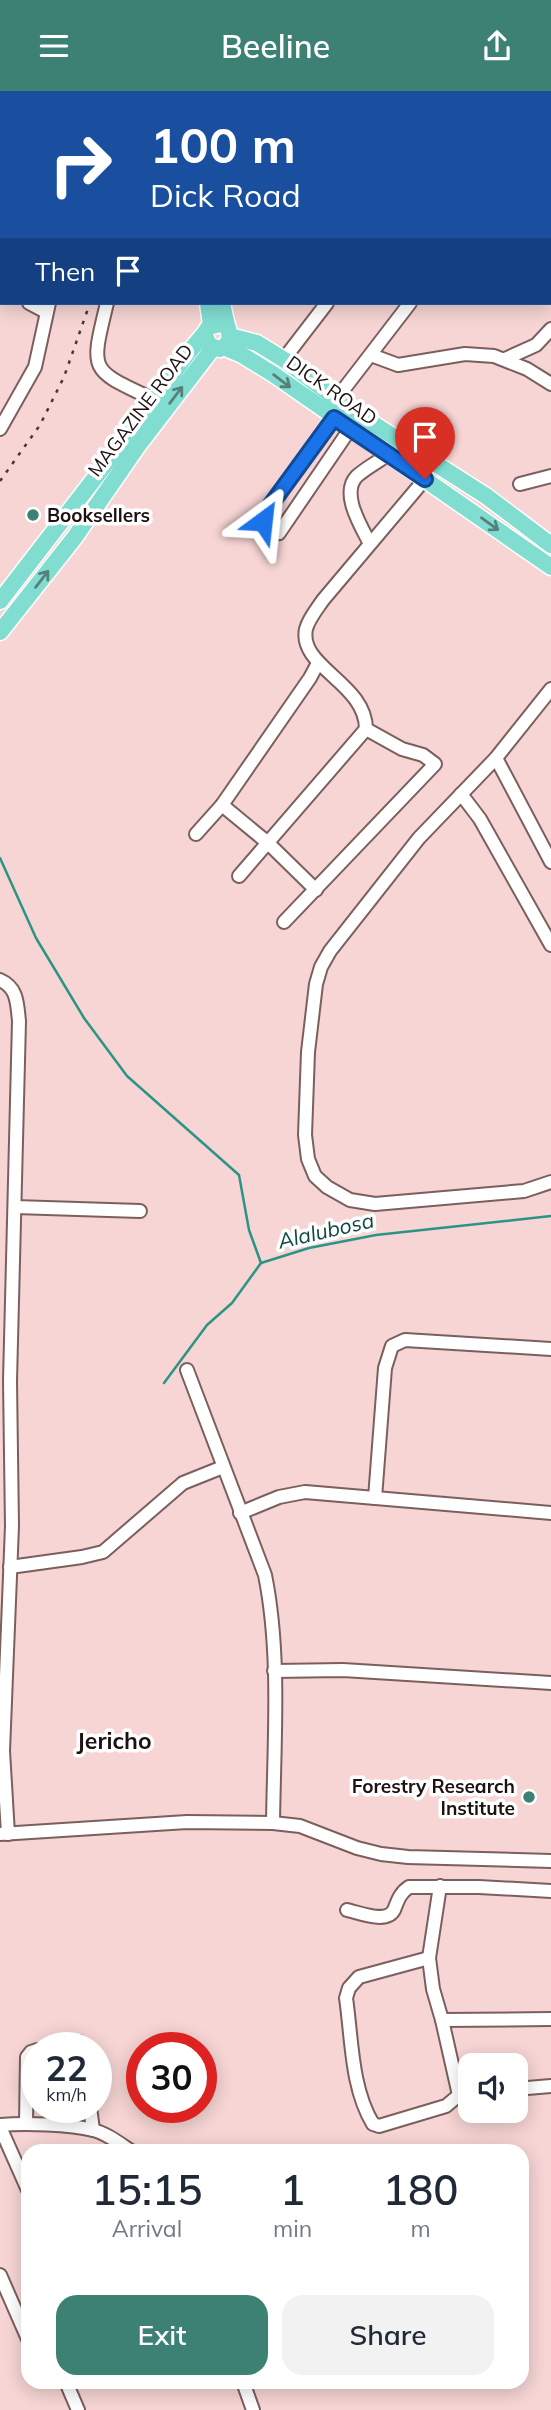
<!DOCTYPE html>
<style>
:root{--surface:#fff;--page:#f2f2f3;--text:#1f2937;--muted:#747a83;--accent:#3d8175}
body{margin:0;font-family:Mulish,sans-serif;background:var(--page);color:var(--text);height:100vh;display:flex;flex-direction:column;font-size:26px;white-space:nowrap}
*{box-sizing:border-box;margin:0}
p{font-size:23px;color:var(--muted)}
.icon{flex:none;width:38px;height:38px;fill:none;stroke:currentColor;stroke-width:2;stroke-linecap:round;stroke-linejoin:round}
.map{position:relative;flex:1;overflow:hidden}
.sheet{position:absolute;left:21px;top:2053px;width:508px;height:245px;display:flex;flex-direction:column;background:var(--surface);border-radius:21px;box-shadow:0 4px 18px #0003}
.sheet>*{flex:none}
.top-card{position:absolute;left:0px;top:0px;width:551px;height:214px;box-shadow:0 4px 18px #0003;background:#1a4fa0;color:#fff;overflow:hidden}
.controls{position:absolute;left:458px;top:1962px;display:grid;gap:14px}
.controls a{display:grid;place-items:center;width:70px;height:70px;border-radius:14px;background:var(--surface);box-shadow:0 4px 18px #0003;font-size:35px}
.speed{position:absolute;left:21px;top:1941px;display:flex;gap:14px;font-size:35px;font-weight:700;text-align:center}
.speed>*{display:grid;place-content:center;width:91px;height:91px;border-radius:50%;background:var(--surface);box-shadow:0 4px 18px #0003;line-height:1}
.speed small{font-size:18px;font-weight:400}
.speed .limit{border:10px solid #d22;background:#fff;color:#111}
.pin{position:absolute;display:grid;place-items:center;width:60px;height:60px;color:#fff;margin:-72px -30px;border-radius:50% 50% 50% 0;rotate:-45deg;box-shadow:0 0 7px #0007}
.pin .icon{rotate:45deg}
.me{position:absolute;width:77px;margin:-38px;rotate:30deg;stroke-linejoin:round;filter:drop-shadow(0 0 5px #0008)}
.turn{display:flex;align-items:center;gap:24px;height:147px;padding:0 35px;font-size:32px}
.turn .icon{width:91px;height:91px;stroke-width:2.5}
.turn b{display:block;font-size:49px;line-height:60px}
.then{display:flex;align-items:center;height:66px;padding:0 35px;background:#0003;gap:14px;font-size:26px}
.eta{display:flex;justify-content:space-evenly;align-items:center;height:119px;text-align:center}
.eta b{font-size:42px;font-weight:600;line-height:49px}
.action{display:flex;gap:14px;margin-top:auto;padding:14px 35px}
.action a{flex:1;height:80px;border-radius:21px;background:var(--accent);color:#fff;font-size:28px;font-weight:600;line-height:80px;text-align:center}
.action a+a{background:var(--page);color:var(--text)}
header{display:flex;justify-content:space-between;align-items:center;height:91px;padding:0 35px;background:var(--accent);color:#fff;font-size:32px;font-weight:600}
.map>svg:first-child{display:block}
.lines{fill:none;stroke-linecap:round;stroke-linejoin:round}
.stream{stroke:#2b9585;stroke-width:2.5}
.minor-casing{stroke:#7b5f5e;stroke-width:16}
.major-casing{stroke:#fff;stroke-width:19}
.minor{stroke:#fff;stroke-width:12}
.major{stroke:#82ddd1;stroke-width:16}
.rail{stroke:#473737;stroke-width:2.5;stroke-dasharray:3.5 7;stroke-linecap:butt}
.oneway{stroke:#55817b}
.route-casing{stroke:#114b97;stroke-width:18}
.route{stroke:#1a73e8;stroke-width:12}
.poi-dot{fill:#3d8175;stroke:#fff;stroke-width:2.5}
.labels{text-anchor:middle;stroke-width:7;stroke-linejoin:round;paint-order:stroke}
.street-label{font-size:19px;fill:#1d1111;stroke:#fff}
.poi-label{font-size:19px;font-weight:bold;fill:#1d1111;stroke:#fff;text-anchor:start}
.water-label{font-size:21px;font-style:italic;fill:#0d4940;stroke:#fff}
.quarter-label{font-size:23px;font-weight:bold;fill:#1d1111;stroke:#fff}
</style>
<header><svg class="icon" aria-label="menu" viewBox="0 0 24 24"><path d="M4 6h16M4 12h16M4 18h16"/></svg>Beeline<svg class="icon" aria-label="share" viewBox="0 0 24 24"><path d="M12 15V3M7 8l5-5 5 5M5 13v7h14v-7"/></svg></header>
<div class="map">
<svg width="551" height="2319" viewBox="0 0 551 2319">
<rect width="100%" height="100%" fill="#f6d5d4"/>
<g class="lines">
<g class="stream">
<polyline points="0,767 36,847 84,927 127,985 239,1084 249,1139 261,1172"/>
<polyline points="164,1292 207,1234 232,1212 261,1172 309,1157 376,1144 551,1125"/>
</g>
<defs>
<g id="minor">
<polyline points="550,35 551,33"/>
<polyline points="0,151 2,151"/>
<polyline points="550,190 551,192"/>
<polyline points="0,202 2,202"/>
<polyline points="29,212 46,221"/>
<path d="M107,212c-17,70 -18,66 48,97"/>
<polyline points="371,264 398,274 465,263 494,265 527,278 551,293"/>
<polyline points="505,268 536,254 551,238"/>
<polyline points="286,270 287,264 327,212"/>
<polyline points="337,307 410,212"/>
<path d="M334,327l-70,96c-1,12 4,15 15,19l71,-104"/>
<polyline points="0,338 35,276 49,212"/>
<polyline points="520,393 551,385"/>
<path d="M369,451c-8,-16 -29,-49 -12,-66 9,-8 22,-15 32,-22"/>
<polyline points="551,598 496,667 419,747 330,860 321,876 316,893 308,961 305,1044 308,1068 315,1085 327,1096 350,1109 375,1113 524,1100 551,1091"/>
<polyline points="496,667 551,771"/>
<polyline points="461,703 480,728 551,854"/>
<polyline points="222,714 268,752 316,799"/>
<polyline points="196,743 222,714 310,587 318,572"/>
<polyline points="239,785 366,638"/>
<path d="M284,831l151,-158 -12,-9 -21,-6 -36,-20c0,-46 -68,-62 -60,-100 3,-11 11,-20 17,-29l102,-121 10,-17"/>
<path d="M0,889c18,8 17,24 19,41l-9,360 2,145 -9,225 5,83"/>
<polyline points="15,1116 140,1120"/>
<path d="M187,1279l78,205c16,79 9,167 8,248"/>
<polyline points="375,1407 385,1277 392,1255 405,1249 551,1258"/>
<polyline points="240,1422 279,1406 305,1401 551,1422"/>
<polyline points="10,1476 82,1466 103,1461 183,1392 223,1376"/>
<polyline points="274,1580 343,1579 551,1592"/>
<polyline points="0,1743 187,1731 273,1732 300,1735 357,1757 381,1763 408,1766 551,1770"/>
<polyline points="440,1795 429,1867 433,1898 442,1929 459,2004"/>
<path d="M347,1819c13,3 40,14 47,0 4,-10 6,-17 15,-23h70l72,4"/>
<path d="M429,1867l-70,19 -10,11 -3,10c6,41 5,90 27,126l6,2 67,-20 13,-11 12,-1"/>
<polyline points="442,1929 551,1928"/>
<polyline points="49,1956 79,1951 84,1956"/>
<polyline points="516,1998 551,1995"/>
<polyline points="90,2016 93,2039"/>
<polyline points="26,2032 27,1966 31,1961 37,1959"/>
<path d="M0,2034c24,-2 70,-1 93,5 13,3 26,13 38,21"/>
<polyline points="0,2036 28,2099"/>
<polyline points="0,2184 28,2248"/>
<polyline points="66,2291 78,2319"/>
<polyline points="243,2291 253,2319"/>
</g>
<g id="major">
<polyline points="229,2 229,0"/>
<polyline points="242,2 242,0"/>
<polyline points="208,212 211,234"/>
<polyline points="222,212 226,231"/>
<path d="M226,231c4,11 7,21 -6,27l-10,-3 -5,-9c1,-16 12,-9 21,-15z"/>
<polyline points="230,245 257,252 286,270 347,316 486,405 551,454"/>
<polyline points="223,256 242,264 273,283 551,476"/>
<polyline points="0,510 155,309 188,262 205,242"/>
<polyline points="0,541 75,446 137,356 213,257"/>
</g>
</defs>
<use href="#minor" class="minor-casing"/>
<use href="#major" class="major-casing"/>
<use href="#minor" class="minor"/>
<use href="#major" class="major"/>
<g class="rail">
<polyline points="114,2 114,0"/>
<polyline points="0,390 40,334 64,286 90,212"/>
</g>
</g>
<defs><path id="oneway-shaft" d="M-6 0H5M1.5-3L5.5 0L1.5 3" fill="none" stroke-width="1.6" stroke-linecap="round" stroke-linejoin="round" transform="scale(1.75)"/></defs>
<g class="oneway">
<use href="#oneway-shaft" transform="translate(282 290) rotate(37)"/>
<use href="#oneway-shaft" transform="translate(176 304) rotate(-53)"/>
<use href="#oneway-shaft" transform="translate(490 433) rotate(36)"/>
<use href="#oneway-shaft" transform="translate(42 488) rotate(-52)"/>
</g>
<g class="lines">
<defs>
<polyline id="route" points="263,430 264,423 334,327 425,388"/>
</defs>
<use href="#route" class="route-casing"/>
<use href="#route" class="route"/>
</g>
<g class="poi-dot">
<circle cx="33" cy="424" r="7"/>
<circle cx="529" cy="1706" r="7"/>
</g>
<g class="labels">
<g class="street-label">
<text transform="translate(332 299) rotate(35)" y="7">DICK ROAD</text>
<text transform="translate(140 319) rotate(-53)" y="7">MAGAZINE ROAD</text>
</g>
<g class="poi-label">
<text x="47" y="431">Booksellers</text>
<text x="515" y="1702" text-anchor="end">Forestry Research<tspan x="515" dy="22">Institute</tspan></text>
</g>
<g class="water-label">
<text transform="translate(326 1140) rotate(-13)" y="7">Alalubosa</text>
</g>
<g class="quarter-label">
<text x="114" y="1658">Jericho</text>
</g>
</g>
</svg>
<div class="controls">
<a><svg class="icon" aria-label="sound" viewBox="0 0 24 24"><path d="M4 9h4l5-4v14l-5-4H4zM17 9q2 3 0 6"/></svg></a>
</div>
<div class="speed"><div>22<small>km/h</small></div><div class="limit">30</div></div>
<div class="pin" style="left:425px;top:388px;background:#d93025"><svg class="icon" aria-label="arrive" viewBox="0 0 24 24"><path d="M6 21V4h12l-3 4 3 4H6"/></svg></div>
<svg class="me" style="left:263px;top:430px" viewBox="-20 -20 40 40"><path d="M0-17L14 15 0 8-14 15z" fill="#1a73e8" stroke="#fff" stroke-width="4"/></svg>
<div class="top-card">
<div class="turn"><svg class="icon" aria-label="right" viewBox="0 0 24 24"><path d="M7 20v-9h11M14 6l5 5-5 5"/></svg><div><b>100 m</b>Dick Road</div></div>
<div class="then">Then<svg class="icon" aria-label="arrive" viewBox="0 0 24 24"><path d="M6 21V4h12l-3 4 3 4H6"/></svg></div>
</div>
<section class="sheet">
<div class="eta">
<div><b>15:15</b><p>Arrival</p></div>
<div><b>1</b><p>min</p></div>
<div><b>180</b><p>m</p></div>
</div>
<div class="action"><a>Exit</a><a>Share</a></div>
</section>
</div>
